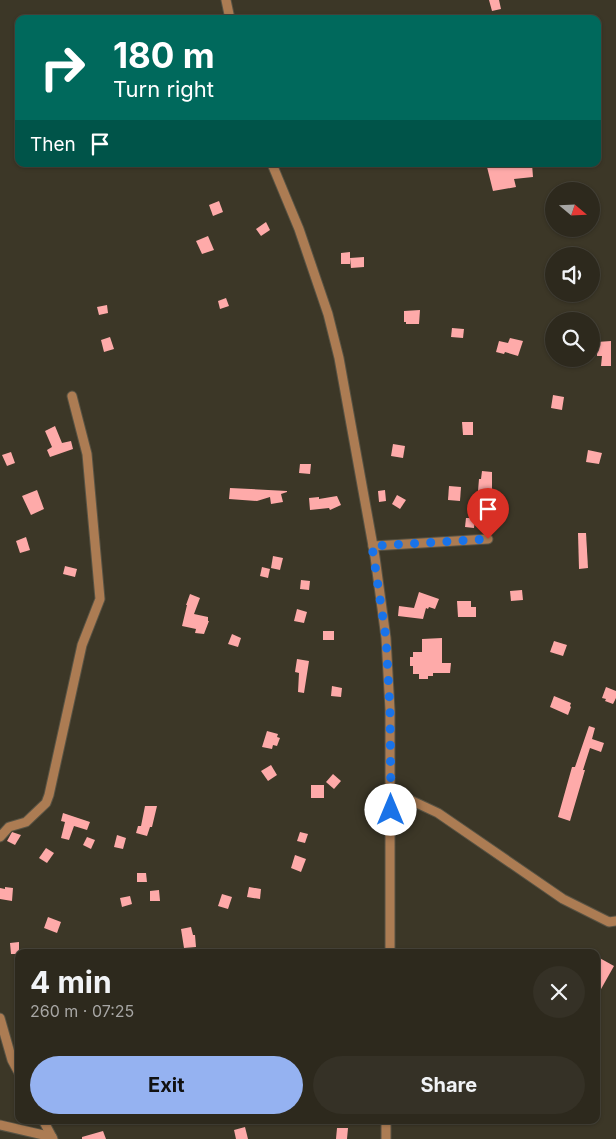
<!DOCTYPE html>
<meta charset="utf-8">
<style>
:root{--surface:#2d291d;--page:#353126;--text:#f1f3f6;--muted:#a7a6a4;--line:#48453b;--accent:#95b2f1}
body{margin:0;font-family:Inter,sans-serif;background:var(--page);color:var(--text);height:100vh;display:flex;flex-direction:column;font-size:19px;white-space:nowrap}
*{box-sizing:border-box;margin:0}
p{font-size:16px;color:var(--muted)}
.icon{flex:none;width:28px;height:28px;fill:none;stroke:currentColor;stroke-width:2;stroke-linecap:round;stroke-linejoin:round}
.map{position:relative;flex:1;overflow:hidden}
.details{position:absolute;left:15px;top:949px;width:585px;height:175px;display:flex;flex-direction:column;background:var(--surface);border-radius:10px;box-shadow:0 1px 4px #0004,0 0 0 1px var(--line)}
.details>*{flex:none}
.top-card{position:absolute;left:15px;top:15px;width:586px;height:152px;border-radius:10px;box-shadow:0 1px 4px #0004,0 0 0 1px var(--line);background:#00695c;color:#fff;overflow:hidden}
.needle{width:32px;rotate:109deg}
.controls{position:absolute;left:545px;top:182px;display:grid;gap:10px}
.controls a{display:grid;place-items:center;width:55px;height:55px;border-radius:50%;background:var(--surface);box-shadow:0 1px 4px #0004,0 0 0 1px var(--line);font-size:25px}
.pin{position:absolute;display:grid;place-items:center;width:42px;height:42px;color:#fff;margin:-51px -21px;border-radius:50% 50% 50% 0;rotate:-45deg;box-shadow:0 0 5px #0007}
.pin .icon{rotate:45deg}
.me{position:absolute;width:55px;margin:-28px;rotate:0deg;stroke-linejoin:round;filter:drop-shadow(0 0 4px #0008)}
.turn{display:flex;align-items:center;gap:18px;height:105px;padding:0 15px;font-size:22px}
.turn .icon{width:65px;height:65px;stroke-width:2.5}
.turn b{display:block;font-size:35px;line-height:42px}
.then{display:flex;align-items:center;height:48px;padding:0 15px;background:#0003;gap:10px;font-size:19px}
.round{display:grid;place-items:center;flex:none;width:52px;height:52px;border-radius:26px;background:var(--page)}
.overview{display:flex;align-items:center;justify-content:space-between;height:85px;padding:0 15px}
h1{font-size:30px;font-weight:700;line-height:38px}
.button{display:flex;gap:10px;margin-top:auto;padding:10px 15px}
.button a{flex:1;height:58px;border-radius:30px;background:var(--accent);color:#111;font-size:20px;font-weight:700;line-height:58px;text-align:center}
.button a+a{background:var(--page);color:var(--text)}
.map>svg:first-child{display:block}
.building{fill:#feaaa9}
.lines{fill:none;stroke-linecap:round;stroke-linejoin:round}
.minor-casing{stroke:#585344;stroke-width:11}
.minor{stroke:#ac7c53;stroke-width:9}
.route{stroke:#1a73e8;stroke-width:9;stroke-dasharray:0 16.2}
</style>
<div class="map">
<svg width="616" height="1139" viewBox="0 0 616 1139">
<rect width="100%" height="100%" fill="#3c3727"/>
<g class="building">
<polygon points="489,0 499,0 501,9 492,11"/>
<polygon points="502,164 532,164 533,177 514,179 516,187 493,191 487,167"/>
<polygon points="219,201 223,212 213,216 209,205"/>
<polygon points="266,222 270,230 261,236 256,229"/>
<polygon points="208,236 214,250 202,254 196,241"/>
<polygon points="350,252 350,264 341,264 341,253"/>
<polygon points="364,257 364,267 351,268 350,258"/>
<polygon points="226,298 229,306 220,309 218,301"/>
<polygon points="107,305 108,313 99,315 97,307"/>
<polygon points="420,310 419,324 406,324 406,322 404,322 404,311"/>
<polygon points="452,328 464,329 463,338 451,337"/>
<polygon points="110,337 114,349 104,352 101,340"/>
<polygon points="510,338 523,341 518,356 505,352 504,354 496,352 499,341 508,343"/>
<polygon points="611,341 611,366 601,366 602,356 597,356 597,342"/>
<polygon points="553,395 564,397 562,410 551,408"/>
<polygon points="462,422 473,422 473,435 463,435"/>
<polygon points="55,426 62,443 71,441 73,449 50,457 47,450 52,447 45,431"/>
<polygon points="393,444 405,446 403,458 391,456"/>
<polygon points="588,450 602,453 599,464 586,462"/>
<polygon points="11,452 15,463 7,466 2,455"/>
<polygon points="300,464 311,464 310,474 299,473"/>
<polygon points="482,471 492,472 492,491 478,491 479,479 481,479"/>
<polygon points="449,486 461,487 460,501 448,500"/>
<polygon points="230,488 287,491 287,492 281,494 283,502 271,504 270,497 257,501 229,499"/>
<polygon points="37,490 44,509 31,515 22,496"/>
<polygon points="385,490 386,501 379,502 378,491"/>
<polygon points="397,495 406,500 400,509 392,504"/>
<polygon points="337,496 341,505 330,510 329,508 310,510 309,498 319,497 319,499"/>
<polygon points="466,518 475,518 474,528 465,527"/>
<polygon points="578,533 586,533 588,568 579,569"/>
<polygon points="26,537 30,550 20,553 16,541"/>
<polygon points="273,556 283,558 280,570 271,568"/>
<polygon points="65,566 77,569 75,577 63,574"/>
<polygon points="262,567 270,569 268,578 260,576"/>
<polygon points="301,580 310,581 309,590 300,589"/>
<polygon points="522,590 523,600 511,601 510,591"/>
<polygon points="419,592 439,599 435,609 429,607 428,609 426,608 423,619 398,616 399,606 414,608"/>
<polygon points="190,594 200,598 194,614 208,617 208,621 209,621 204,634 195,633 196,629 182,626 187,605 186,605"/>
<polygon points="457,601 471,601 471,607 476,607 476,617 458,617"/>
<polygon points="297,609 307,612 304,623 294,621"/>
<rect x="323" y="631" width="11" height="9"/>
<polygon points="232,634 241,638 238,647 228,644"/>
<polygon points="442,638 442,663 451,663 450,673 433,673 433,676 428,676 428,679 419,679 419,674 413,674 413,666 410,666 410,657 413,657 413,652 422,652 422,639"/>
<polygon points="554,641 567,645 563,656 550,652"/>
<polygon points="297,659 309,661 304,693 298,692 299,673 295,672"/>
<polygon points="332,686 342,688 341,697 331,696"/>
<polygon points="606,687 616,691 616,698 613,704 605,701 606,699 602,698"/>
<polygon points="554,696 571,703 570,706 571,707 568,715 550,707"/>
<polygon points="589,726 595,728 592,739 604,743 601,752 590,748 583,770 585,770 570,821 558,817 572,767 575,767"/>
<polygon points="267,731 278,734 277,737 280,738 277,746 273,745 272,749 262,747"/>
<polygon points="271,765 277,775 268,781 261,771"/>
<polygon points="333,774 341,781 334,789 326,782"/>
<rect x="311" y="785" width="13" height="13"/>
<polygon points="145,806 157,806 152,827 150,827 147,836 136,833 138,826 141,826"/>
<polygon points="63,813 90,822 87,830 74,826 69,840 61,838 65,822 61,821"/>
<polygon points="12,832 21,835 15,845 7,841"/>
<polygon points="300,832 308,834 305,843 297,841"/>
<polygon points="117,835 126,838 123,849 114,847"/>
<polygon points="87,837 95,840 91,849 83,845"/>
<polygon points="46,848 54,853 47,863 39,858"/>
<polygon points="295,855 306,859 301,872 291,868"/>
<polygon points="137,873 146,873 147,882 137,882"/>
<polygon points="5,887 13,888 12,901 0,899 0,888 5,889"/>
<polygon points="249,887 261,889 260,899 247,897"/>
<polygon points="159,890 160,901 150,901 150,891"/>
<polygon points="222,894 232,897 228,909 218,906"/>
<polygon points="130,896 132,904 122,907 120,898"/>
<polygon points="48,917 61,922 57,933 44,928"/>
<polygon points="191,927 193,935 195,935 196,947 184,948 181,929"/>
<polygon points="19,942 19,954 11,954 10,943"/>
<polygon points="596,956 614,966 596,998"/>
<polygon points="245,1127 248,1139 236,1139 234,1130"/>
<polygon points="337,1128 348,1128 347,1139 336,1139"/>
<polygon points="103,1131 106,1139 82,1139 82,1137"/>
</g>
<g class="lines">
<defs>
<g id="minor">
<polyline points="226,0 230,19"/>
<polyline points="272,164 299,229 328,314 339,358 375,557 386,638 390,710 390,952"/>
<polyline points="373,546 488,539"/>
<polyline points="391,791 438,813 563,899 609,922 616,921"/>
<polyline points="0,837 9,827 26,822 46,803 49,795 82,645 100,599 87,454 72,396"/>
<polyline points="0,1018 12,1060 19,1073"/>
<polyline points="43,1120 53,1139"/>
<polyline points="0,1125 52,1137"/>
<polyline points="386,1139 386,1120"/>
</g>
</defs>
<use href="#minor" class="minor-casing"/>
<use href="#minor" class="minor"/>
</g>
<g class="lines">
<polyline class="route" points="391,810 390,710 386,638 372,546 488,539"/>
</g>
</svg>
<div class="controls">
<a><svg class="needle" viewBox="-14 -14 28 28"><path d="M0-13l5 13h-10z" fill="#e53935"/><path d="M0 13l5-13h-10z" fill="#a7a6a4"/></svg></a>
<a><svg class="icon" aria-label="sound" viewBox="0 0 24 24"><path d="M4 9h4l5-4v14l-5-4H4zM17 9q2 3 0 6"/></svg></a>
<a><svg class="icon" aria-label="search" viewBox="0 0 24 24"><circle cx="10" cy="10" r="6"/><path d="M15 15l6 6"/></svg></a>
</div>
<div class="pin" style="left:488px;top:539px;background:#d93025"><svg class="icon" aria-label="arrive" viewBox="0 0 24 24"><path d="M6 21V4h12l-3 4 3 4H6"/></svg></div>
<svg class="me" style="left:391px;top:810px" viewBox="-20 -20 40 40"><circle r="19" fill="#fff"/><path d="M0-13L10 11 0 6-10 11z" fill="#1a73e8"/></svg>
<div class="top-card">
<div class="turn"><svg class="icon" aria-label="right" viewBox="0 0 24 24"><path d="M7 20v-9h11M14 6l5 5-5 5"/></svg><div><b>180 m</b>Turn right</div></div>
<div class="then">Then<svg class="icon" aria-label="arrive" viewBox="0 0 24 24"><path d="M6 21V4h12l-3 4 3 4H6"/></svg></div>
</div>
<section class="details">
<div class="overview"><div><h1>4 min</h1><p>260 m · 07:25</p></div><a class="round"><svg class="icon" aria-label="close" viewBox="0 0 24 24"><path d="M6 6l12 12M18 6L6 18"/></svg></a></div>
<div class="button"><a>Exit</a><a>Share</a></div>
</section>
</div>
